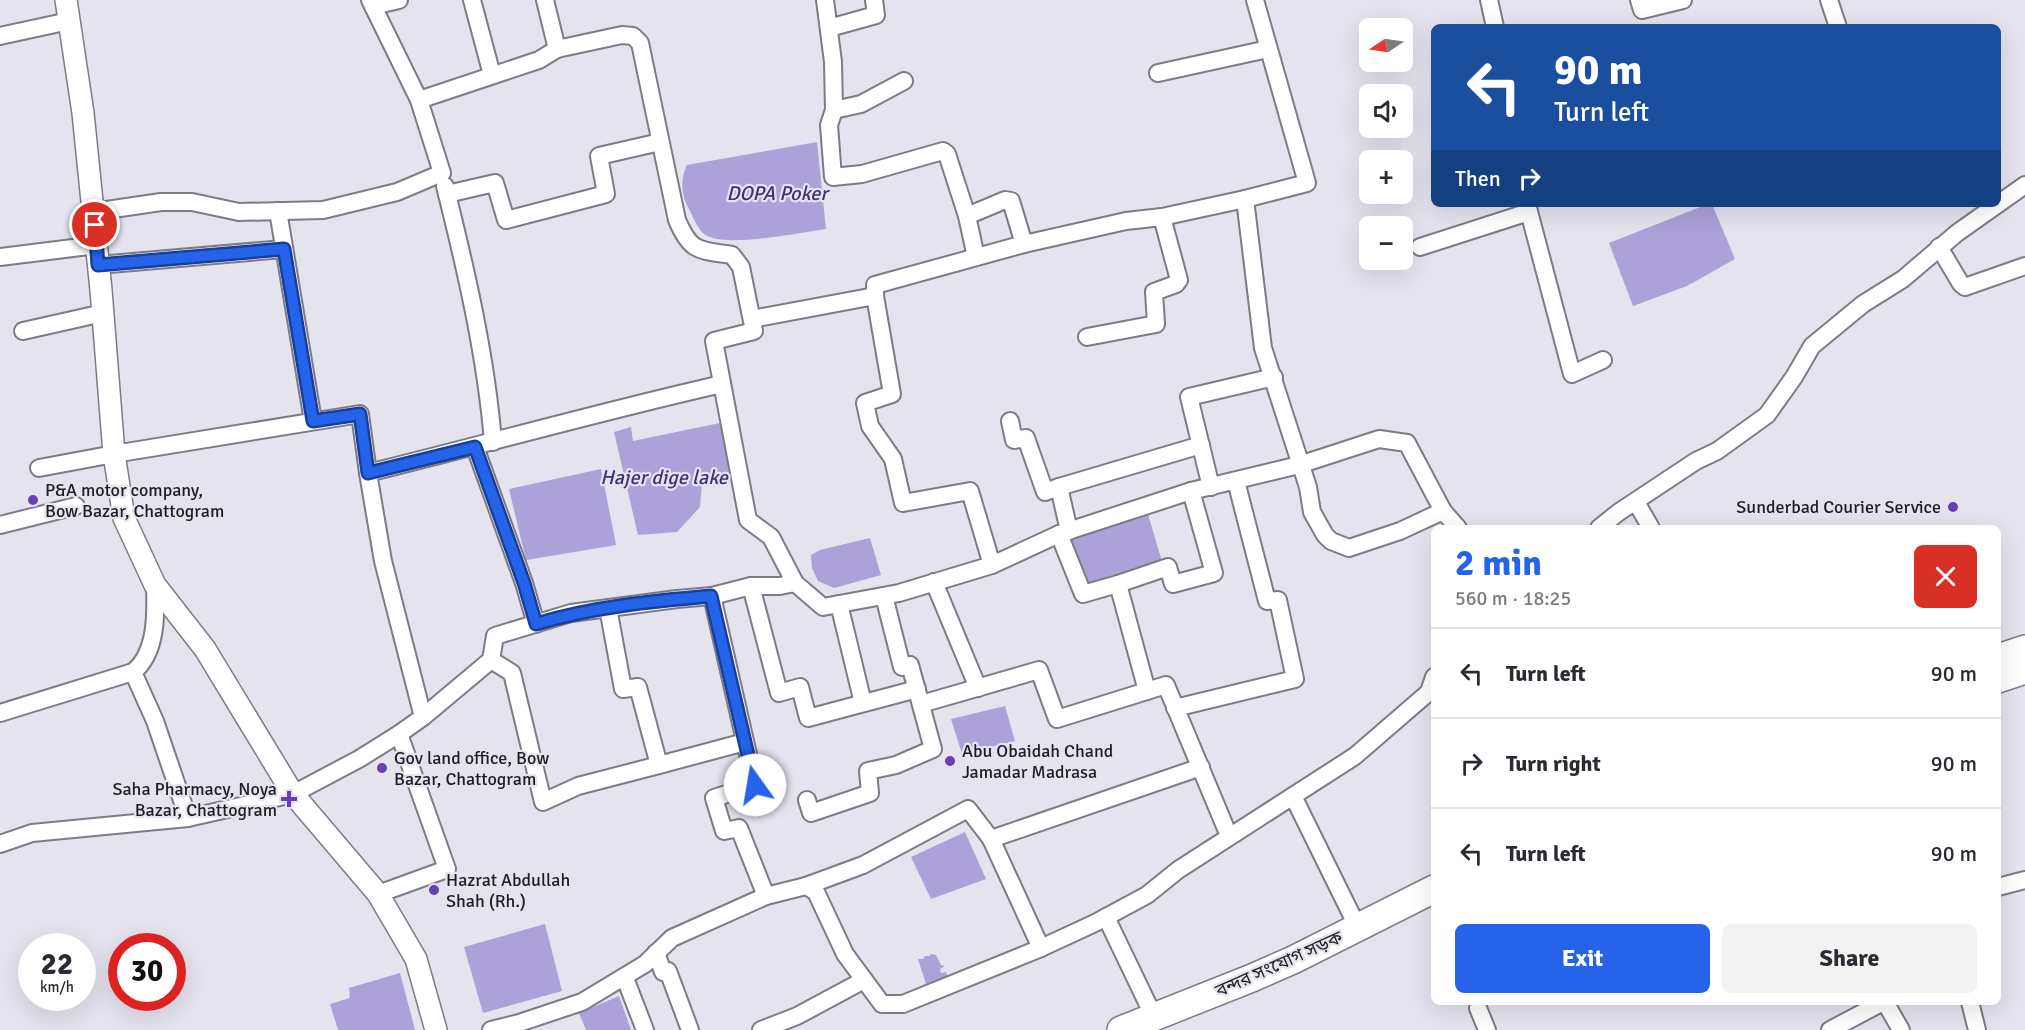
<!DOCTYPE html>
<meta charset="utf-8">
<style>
:root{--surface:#fff;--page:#f2f2f3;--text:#2b2b33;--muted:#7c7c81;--line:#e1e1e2;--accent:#2563eb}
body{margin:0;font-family:Signika,"Noto Sans Bengali",sans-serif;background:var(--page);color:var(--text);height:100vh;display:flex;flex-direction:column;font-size:22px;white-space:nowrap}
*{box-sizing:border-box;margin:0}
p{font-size:20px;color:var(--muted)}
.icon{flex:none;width:33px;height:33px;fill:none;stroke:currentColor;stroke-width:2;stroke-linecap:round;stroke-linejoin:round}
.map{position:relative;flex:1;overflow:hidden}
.drawer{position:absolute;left:1431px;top:525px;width:570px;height:480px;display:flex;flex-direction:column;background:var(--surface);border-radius:9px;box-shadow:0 6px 24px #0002}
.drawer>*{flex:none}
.hud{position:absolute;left:1431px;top:24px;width:570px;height:183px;border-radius:9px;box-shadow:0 6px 24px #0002;background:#1a4fa0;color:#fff;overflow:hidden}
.needle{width:39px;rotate:257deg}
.controls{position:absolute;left:1359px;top:18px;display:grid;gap:12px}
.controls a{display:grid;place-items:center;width:54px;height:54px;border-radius:9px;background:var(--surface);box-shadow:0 6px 24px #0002;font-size:30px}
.speed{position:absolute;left:18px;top:933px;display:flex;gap:12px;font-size:30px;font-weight:700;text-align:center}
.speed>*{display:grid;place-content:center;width:78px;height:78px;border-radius:50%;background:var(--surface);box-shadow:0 6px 24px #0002;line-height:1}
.speed small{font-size:15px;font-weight:400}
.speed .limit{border:9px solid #d22;background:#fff;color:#111}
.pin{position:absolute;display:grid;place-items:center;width:51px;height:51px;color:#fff;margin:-26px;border:3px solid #fff;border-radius:50%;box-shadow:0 2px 6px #0007}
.me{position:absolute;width:66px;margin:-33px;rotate:347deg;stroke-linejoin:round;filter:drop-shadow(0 0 4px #0008)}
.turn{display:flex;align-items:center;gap:21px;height:126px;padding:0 24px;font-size:27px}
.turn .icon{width:78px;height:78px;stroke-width:2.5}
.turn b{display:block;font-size:42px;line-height:51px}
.then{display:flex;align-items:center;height:57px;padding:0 24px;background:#0003;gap:12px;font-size:22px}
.round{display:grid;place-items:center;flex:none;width:63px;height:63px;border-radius:9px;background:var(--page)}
.head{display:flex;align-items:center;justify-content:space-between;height:102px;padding:0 24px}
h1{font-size:36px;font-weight:700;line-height:45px;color:var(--accent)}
.primary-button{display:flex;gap:12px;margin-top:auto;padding:12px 24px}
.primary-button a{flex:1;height:69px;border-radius:9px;background:var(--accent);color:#fff;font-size:24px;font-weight:700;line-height:69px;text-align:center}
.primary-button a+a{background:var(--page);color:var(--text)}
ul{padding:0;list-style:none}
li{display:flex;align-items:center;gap:18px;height:90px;padding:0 24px;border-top:2px solid var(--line)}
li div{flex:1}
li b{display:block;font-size:22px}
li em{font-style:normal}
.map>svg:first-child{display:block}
.water{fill:#aca1d8}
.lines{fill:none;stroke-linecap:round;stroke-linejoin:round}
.minor-casing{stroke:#7d7b85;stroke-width:20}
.tertiary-casing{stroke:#7d7b85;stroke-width:24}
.trunk-casing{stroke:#7d7b85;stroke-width:30}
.minor{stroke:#fff;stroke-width:16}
.tertiary{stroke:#fff;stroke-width:21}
.trunk{stroke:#fff;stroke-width:27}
.route-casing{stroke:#184099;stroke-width:15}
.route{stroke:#2563eb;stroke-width:10}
.poi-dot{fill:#673fb7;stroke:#e5e3ee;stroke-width:2}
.labels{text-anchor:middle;stroke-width:4.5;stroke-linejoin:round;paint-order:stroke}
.poi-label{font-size:18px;fill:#1e1e22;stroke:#e5e3ee;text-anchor:start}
.street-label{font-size:18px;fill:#1e1e22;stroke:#e5e3ee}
.water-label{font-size:20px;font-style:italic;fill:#433072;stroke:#e5e3ee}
</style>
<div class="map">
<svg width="2025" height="1030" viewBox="0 0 2025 1030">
<rect width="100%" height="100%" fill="#e5e3ee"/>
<g class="water">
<path d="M817,142l9,87c-24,3 -107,21 -123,4 -6,-6 -10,-16 -14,-24 -8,-13 -9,-30 -2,-44z"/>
<polygon points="1708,204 1712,204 1735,259 1687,286 1633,306 1609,243"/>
<polygon points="720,423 732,477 702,483 700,507 677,532 638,535 614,432 631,427 633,441"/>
<polygon points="601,469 616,545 526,560 509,489"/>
<polygon points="1147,511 1163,565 1086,590 1066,537"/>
<polygon points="870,538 881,575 834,588 818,581 812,568 811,555 820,550"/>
<polygon points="1005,706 1015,741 962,754 951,719"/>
<polygon points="965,832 986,879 931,899 911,857"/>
<polygon points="545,924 562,991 483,1013 464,947"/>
<polygon points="931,954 936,955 941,965 945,966 940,969 941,973 946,972 948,977 946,979 927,987 918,959 923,959 925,956 929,956"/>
<polygon points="400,973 415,1030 338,1030 330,1004 350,998 349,988"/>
<polygon points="619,996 631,1030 586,1030 579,1013"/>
</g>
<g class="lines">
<defs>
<g id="minor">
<polyline points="370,0 419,100"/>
<polyline points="472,0 492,75"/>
<polyline points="545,0 557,49"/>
<polyline points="825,0 833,62 834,110 861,104 904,81"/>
<polyline points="1255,0 1307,183 1245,199 1263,348 1308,487 1312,512 1325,535 1331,541 1349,548 1400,531 1443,511 1458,528"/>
<polyline points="1489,0 1495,27"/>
<polyline points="1639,0 1642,10 1683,0"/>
<polyline points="1829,0 1838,27"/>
<polyline points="373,6 399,0"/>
<polyline points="829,28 876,15 874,0"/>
<polyline points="0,36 69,21"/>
<polyline points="1158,73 1268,49"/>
<polyline points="834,110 829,125 833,177 862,174 943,151 947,154 967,216 1005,200 1011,201 1024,244"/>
<path d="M445,186c21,84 41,170 48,256"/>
<polyline points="447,194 495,183 506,220 606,194 599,156 660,142"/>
<polyline points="1527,204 1572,374 1603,360"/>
<polyline points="278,211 313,421"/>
<path d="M93,212l68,-10h31l47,10 84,-2 74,-18 45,-19 -23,-73 120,-40 18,-11 65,-14 11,1 7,7 37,177c14,33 22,30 55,35l9,12 13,64 -40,10 34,179 23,17 24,46"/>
<polyline points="967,216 976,257"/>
<polyline points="1420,247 1529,212"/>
<polyline points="1939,247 1961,284 1965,287 2025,266"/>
<polyline points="0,257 97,245"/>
<polyline points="98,265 284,249"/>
<polyline points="875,296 875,285 1024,244 1126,221 1162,217 1245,199"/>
<polyline points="752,319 875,296 892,394 865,403 870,426 893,459 903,503 970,491 992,565"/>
<polyline points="23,331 103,313"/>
<polyline points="1087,337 1156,324 1154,292 1176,284 1179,280 1162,217"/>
<polyline points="1010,421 1014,440 1026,438 1045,492 1059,487 1069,531"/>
<polyline points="475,447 524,583 536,624"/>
<polyline points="39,468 114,454 360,414 368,473"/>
<polyline points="1059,487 1201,445"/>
<polyline points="1211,487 1189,397 1274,377"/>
<polyline points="1636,502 1651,528"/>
<polyline points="0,525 76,506"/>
<polyline points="1599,528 1619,512 1696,461 1717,451 1767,415 1794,377 1812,346 1863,304 1903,279 1957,233 2025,185"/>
<polyline points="1059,534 1083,594 1118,584 1147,691"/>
<polyline points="934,582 978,688"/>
<polyline points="1118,584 1168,567 1173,584 1214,573 1191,491"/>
<polyline points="751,586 779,693 800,687 808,718 917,689"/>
<polyline points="712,596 755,785 714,798 724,831 739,828 766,896"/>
<polyline points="839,604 863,703"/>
<polyline points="491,660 512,673 543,802 578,786 659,765 638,687 623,689 608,608"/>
<polyline points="133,672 155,721 188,818"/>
<polyline points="921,704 1039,670 1057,719 1166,685 1229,836"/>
<polyline points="1175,708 1295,679 1278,600 1267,601 1236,481"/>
<path d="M0,713l133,-41c24,-19 23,-58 22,-87"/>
<path d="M423,717l-40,-156 -15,-88c118,-29 235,-62 354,-89"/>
<polyline points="659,765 745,742"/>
<polyline points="1293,796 1358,928"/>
<polyline points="807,800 811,813 870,793 868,771 896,765 933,749 910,665 902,667 884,596"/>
<polyline points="0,844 32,833 188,818 293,794 359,759 399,734 423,717 491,660 495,636 571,613 677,599 712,596 751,586 780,586 795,583 823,607 899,593 992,565 1059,534 1191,491 1299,465 1379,439 1407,443 1443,511"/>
<polyline points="806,886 863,865 968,809 991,839"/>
<polyline points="1998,887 2025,880"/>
<polyline points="378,894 447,869 399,734"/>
<polyline points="1106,917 1154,1017"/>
<polyline points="1041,948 991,839 1201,767"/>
<polyline points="656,953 663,972 668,971 690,1030"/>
<polyline points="625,978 645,1030"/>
<polyline points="1885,1002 1901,1030"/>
<polyline points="1970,1002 1977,1030"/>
<polyline points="1478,1008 1487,1030"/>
<polyline points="491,1030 519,1023 582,1002 645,964 672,938 766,896 806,886 816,892 845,954 882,1004 903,1004 1041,948 1095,923 1147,895 1178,870 1355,756 1429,692 1434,677"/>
<polyline points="761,1030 797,1016 864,980"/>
<polyline points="1830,1030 1883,1002"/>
</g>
<polyline id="tertiary" points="66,0 83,113 101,290 114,454 124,518 155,585 205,649 293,794 378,894 416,959 436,1030"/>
<g id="trunk">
<polyline points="1998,658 2025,649"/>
<polyline points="1998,679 2025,670"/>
<polyline points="1121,1030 1252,978 1293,960 1434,889"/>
</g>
</defs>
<use href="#minor" class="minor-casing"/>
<use href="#tertiary" class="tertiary-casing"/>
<use href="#trunk" class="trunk-casing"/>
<use href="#minor" class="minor"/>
<use href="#tertiary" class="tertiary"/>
<use href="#trunk" class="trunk"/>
</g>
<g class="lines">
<defs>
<path id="route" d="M95,225l3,40 186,-16 29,172 47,-7 8,59 107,-26 49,136 12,41c56,-17 117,-23 175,-28l44,189"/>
</defs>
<use href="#route" class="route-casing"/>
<use href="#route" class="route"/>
</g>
<g class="poi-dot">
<circle cx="33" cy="500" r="6"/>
<circle cx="1953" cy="507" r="6"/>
<circle cx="950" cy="761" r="6"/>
<circle cx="382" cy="768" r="6"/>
<path d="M286 790h6v6h6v6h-6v6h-6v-6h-6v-6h6z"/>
<circle cx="434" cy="890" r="6"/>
</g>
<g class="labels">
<g class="poi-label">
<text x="45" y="496">P&amp;A motor company,<tspan x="45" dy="21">Bow Bazar, Chattogram</tspan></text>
<text x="1941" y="513" text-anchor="end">Sunderbad Courier Service</text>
<text x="962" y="757">Abu Obaidah Chand<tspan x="962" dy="21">Jamadar Madrasa</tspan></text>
<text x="394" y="764">Gov land office, Bow<tspan x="394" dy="21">Bazar, Chattogram</tspan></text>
<text x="277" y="795" text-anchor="end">Saha Pharmacy, Noya<tspan x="277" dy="21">Bazar, Chattogram</tspan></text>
<text x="446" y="886">Hazrat Abdullah<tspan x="446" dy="21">Shah (Rh.)</tspan></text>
</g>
<g class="street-label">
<text transform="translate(1279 964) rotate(-24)" y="6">বন্দর সংযোগ সড়ক</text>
</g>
<g class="water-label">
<text x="777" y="200">DOPA Poker</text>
<text x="664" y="484">Hajer dige lake</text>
</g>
</g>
</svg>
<div class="controls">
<a><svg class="needle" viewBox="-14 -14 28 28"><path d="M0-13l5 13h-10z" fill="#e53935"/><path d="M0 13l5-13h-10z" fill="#7c7c81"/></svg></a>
<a><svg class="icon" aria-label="sound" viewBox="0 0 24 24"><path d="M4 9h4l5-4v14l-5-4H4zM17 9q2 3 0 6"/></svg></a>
<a>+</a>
<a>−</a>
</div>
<div class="speed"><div>22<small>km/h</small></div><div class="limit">30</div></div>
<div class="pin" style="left:95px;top:225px;background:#d93025"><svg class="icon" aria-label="arrive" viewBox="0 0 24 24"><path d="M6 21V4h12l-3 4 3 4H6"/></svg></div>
<svg class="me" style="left:755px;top:785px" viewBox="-20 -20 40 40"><circle r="19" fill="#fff"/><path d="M0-13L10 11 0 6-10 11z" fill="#2563eb"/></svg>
<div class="hud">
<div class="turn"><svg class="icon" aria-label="left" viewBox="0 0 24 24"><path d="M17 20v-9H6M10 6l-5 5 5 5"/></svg><div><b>90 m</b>Turn left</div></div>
<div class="then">Then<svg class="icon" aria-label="right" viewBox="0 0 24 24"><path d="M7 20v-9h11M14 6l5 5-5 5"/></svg></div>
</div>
<section class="drawer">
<div class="head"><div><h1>2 min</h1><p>560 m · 18:25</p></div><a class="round" style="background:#d93025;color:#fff"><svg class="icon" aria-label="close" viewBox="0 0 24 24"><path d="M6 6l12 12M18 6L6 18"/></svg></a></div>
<ul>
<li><svg class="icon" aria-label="left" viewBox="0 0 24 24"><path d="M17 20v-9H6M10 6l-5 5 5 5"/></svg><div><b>Turn left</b></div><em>90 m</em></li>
<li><svg class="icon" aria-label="right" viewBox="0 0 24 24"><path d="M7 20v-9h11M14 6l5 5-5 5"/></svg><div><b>Turn right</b></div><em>90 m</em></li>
<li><svg class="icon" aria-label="left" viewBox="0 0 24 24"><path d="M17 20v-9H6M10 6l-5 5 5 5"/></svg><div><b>Turn left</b></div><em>90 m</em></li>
</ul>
<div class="primary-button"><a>Exit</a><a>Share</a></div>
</section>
</div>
